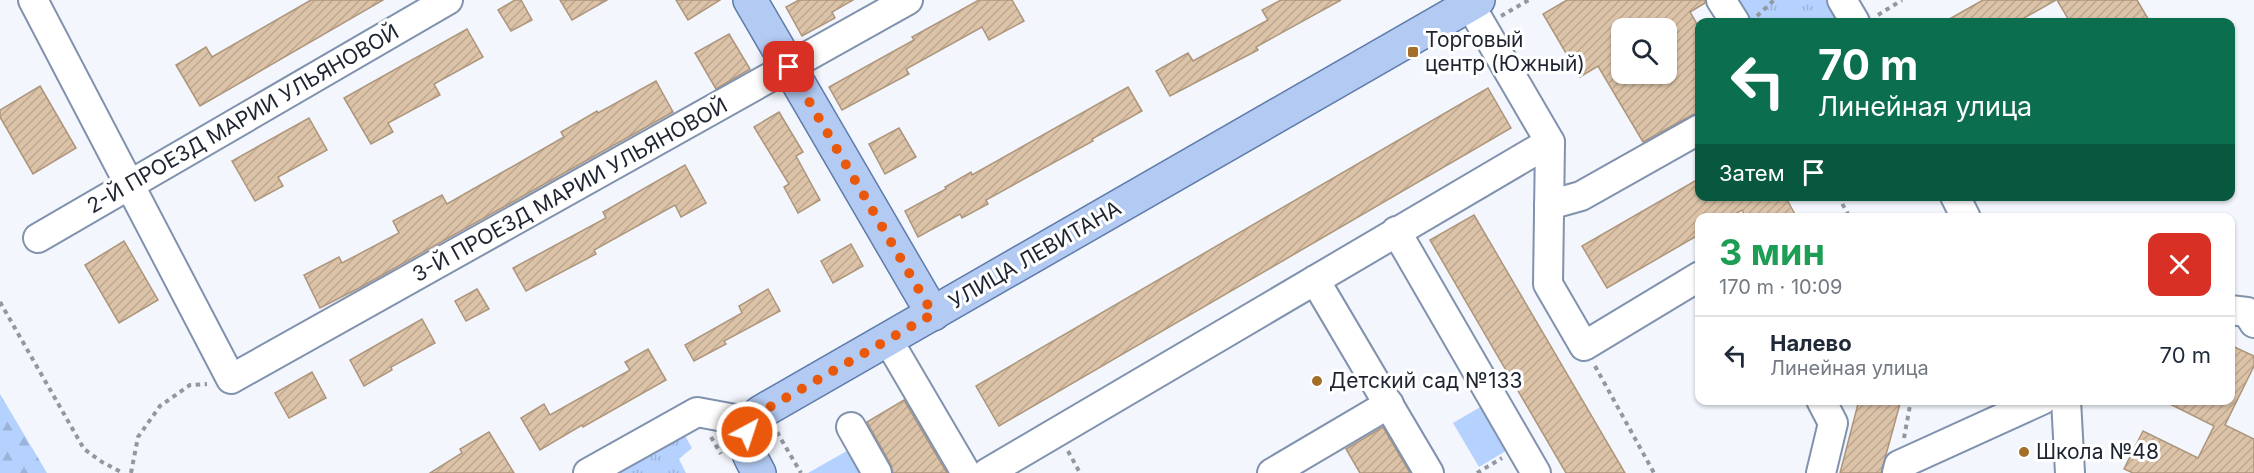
<!DOCTYPE html>
<html lang="ru">
<meta charset="utf-8">
<style>
:root{--surface:#fff;--page:#f6f6f7;--text:#1f2937;--muted:#747a83;--line:#e0e1e3}
body{margin:0;font-family:Inter,sans-serif;background:var(--page);color:var(--text);height:100vh;display:flex;flex-direction:column;font-size:22px;white-space:nowrap}
*{box-sizing:border-box;margin:0}
p{font-size:20px;color:var(--muted)}
.icon{flex:none;width:33px;height:33px;fill:none;stroke:currentColor;stroke-width:2;stroke-linecap:round;stroke-linejoin:round}
.map{position:relative;flex:1;overflow:hidden}
.side{position:absolute;left:1695px;top:213px;width:540px;height:192px;display:flex;flex-direction:column;background:var(--surface);border-radius:12px;box-shadow:0 2px 4px #0004}
.side>*{flex:none}
.top-card{position:absolute;left:1695px;top:18px;width:540px;height:183px;border-radius:12px;box-shadow:0 2px 4px #0004;background:#0b6e4f;color:#fff;overflow:hidden}
.fabs{position:absolute;left:1611px;top:18px;display:grid;gap:12px}
.fabs a{display:grid;place-items:center;width:66px;height:66px;border-radius:12px;background:var(--surface);box-shadow:0 2px 4px #0004;font-size:30px}
.pin{position:absolute;display:grid;place-items:center;width:51px;height:51px;color:#fff;margin:-26px;border-radius:12px;box-shadow:0 3px 9px #0006}
.me{position:absolute;width:66px;margin:-33px;rotate:40deg;stroke-linejoin:round;filter:drop-shadow(0 0 4px #0008)}
.turn{display:flex;align-items:center;gap:21px;height:126px;padding:0 24px;font-size:27px}
.turn .icon{width:78px;height:78px;stroke-width:2.5}
.turn b{display:block;font-size:42px;line-height:51px}
.then{display:flex;align-items:center;height:57px;padding:0 24px;background:#0003;gap:12px;font-size:22px}
.round{display:grid;place-items:center;flex:none;width:63px;height:63px;border-radius:12px;background:var(--page)}
.overview{display:flex;align-items:center;justify-content:space-between;height:102px;padding:0 24px}
h1{font-size:36px;font-weight:700;line-height:45px;color:#1e9e55}
ul{padding:0;list-style:none}
li{display:flex;align-items:center;gap:18px;height:78px;padding:0 24px;border-top:2px solid var(--line)}
li div{flex:1}
li b{display:block;font-size:22px}
li em{font-style:normal}
.map>svg:first-child{display:block}
.grass{fill:url(#grass-tufts)}
.forest{fill:url(#forest-firs)}
.park{fill:#b5d1fd}
.building{fill:url(#building-hatch);stroke:#ad957b;stroke-width:1.5;fill-rule:evenodd}
.lines{fill:none;stroke-linecap:round;stroke-linejoin:round}
.minor-casing{stroke:#8192ae;stroke-width:32}
.major-casing{stroke:#5e7baa;stroke-width:36}
.path{stroke:#9297a0;stroke-width:4;stroke-dasharray:4.5 4.5;stroke-linecap:butt}
.minor{stroke:#fff;stroke-width:28}
.major{stroke:#b3cbf3;stroke-width:33}
.route{stroke:#ea580c;stroke-width:10;stroke-dasharray:0 18}
.poi-dot{fill:#a46e28;stroke:#fff;stroke-width:2}
.labels{text-anchor:middle;stroke-width:6;stroke-linejoin:round;paint-order:stroke}
.poi-label{font-size:21px;fill:#1e2531;stroke:#fff;text-anchor:start}
.street-label{font-size:21px;fill:#1e2531;stroke:#fff}
</style>
<div class="map">
<svg width="2254" height="473" viewBox="0 0 2254 473">
<defs>
<pattern id="grass-tufts" width="24" height="20" patternUnits="userSpaceOnUse" patternTransform="scale(1.5)"><rect width="24" height="20" fill="#b5d1fd"/><path d="M3 7l-1-3M5 7V3M7 7l1-3M15 17l-1-3M17 17v-4M19 17l1-3" fill="none" stroke="#9bb3d9"/></pattern>
<pattern id="forest-firs" width="22" height="20" patternUnits="userSpaceOnUse" patternTransform="scale(1.5)"><rect width="22" height="20" fill="#b5d1fd"/><path d="M5 1l3.5 6h-7zM16 11l3.5 6h-7z" fill="#9bb3d9"/></pattern>
<pattern id="building-hatch" width="6" height="6" patternUnits="userSpaceOnUse" patternTransform="scale(1.5)"><rect width="6" height="6" fill="#dcc3a8"/><path d="M-1 1l2-2M0 6l6-6M5 7l2-2" fill="none" stroke="#bca791"/></pattern>
</defs>
<rect width="100%" height="100%" fill="#f3f7fd"/>
<g class="grass">
<polygon points="1719,0 1846,0 1860,22 1719,22"/>
<polygon points="681,429 692,448 679,459 686,473 604,473"/>
</g>
<polygon class="forest" points="0,394 47,473 0,473"/>
<g class="park">
<polygon points="1482,406 1509,449 1479,467 1453,423"/>
<polygon points="852,448 866,473 808,473"/>
</g>
<g class="building">
<polygon points="311,0 383,0 200,106 176,65 206,47 212,57"/>
<polygon points="515,0 521,0 532,20 511,31 498,10"/>
<polygon points="560,0 607,0 572,20"/>
<polygon points="676,0 720,0 688,20"/>
<polygon points="799,0 853,0 832,12 835,18 802,36 786,7"/>
<polygon points="979,0 1012,0 1024,21 989,40 982,27 906,69 909,74 842,110 829,87 914,40 912,37"/>
<polygon points="1281,0 1341,0 1256,47 1258,50 1170,96 1156,71 1188,53 1193,61 1268,20 1262,10"/>
<path d="M1567,0h138v3l-15,9 10,17v84l-8,2 -49,27 -45,-76 -18,11 -37,-63zM1622,28h44v46h-44z"/>
<polygon points="1983,0 2056,0 2017,22 1944,22"/>
<polygon points="2057,0 2137,0 2150,22 2070,22"/>
<polygon points="467,29 483,57 434,84 440,95 388,123 393,132 371,144 344,98"/>
<polygon points="729,34 750,69 716,89 695,53"/>
<polygon points="656,81 673,112 359,288 320,308 304,275 339,257 342,263 399,233 393,221 442,195 447,204 564,137 561,132 597,111 598,113"/>
<polygon points="40,86 76,148 33,174 0,117 0,110"/>
<polygon points="1128,87 1142,111 1092,139 1093,141 986,200 988,204 962,218 960,214 918,237 905,211 946,189 945,187 971,172 972,175"/>
<polygon points="1488,88 1511,128 999,426 976,386"/>
<polygon points="779,112 803,152 796,156 820,200 798,213 784,187 789,184 754,127"/>
<polygon points="309,118 327,150 278,177 283,186 255,201 232,161"/>
<polygon points="899,128 916,157 885,174 869,144"/>
<polygon points="685,165 706,203 681,217 675,205 594,250 596,254 526,291 513,268 606,218 603,212"/>
<polygon points="1700,178 1700,196 1785,196 1797,218 1746,218 1742,210 1728,218 1700,218 1700,234 1607,288 1582,246"/>
<polygon points="1474,215 1625,473 1566,473 1430,240"/>
<polygon points="124,241 158,300 119,323 85,265"/>
<polygon points="851,244 863,266 833,283 821,261"/>
<polygon points="477,289 489,309 466,321 455,301"/>
<polygon points="768,289 780,311 724,341 726,344 694,361 685,345 742,313 739,306"/>
<polygon points="422,319 435,343 391,367 392,370 364,386 350,360"/>
<polygon points="2230,345 2254,356 2254,366 2225,425 2254,439 2254,473 2133,473 2124,469 2143,431 2198,458 2214,426 2162,400 2230,400"/>
<polygon points="648,349 666,380 583,427 582,425 540,450 521,418 544,404 550,415 630,370 625,362"/>
<polygon points="312,372 326,398 289,418 275,393"/>
<polygon points="904,400 947,473 893,473 891,465 867,422"/>
<polygon points="1859,400 1901,400 1881,473 1840,473"/>
<polygon points="1383,427 1410,473 1360,473 1346,449"/>
<polygon points="489,432 514,473 430,473 462,453 460,449"/>
</g>
<g class="lines">
<defs>
<g id="minor">
<polyline points="33,0 231,379 908,0"/>
<polyline points="1721,0 1735,22"/>
<polyline points="1842,0 1855,22"/>
<polyline points="1470,5 1550,142 1548,284 1584,346 1700,276"/>
<polyline points="1955,196 1966,218"/>
<polyline points="1549,205 1581,196 1700,129"/>
<polyline points="1396,231 1536,473"/>
<polyline points="38,238 448,0"/>
<polyline points="1315,280 1429,473"/>
<polyline points="2230,310 2247,312 2254,323"/>
<polyline points="888,340 966,473"/>
<polyline points="1821,400 1833,423 1821,473"/>
<polyline points="2066,400 2070,473"/>
<polyline points="851,427 877,473"/>
<polyline points="588,473 697,412 751,422"/>
<polyline points="987,473 1550,142"/>
<polyline points="1272,473 1389,404"/>
<polyline points="1897,473 1899,465 2042,400"/>
</g>
<g id="major">
<polyline points="750,0 933,314"/>
<path d="M759,473c-13,-23 -23,-41 2,-61l717,-412"/>
</g>
</defs>
<use href="#minor" class="minor-casing"/>
<use href="#major" class="major-casing"/>
<g class="path">
<polyline points="1878,15 1902,0"/>
<polyline points="1501,16 1529,0"/>
<polyline points="1757,16 1774,0"/>
<polyline points="1838,196 1850,218"/>
<polyline points="0,302 84,449 102,462 123,473"/>
<polyline points="1595,366 1654,473"/>
<polyline points="780,433 778,434 801,473"/>
<polyline points="711,437 721,454"/>
<polyline points="1904,438 1911,400"/>
<polyline points="1068,451 1080,473"/>
<polyline points="131,473 138,437 160,406 190,385 207,384"/>
<polyline points="1477,473 1502,458"/>
</g>
<use href="#minor" class="minor"/>
<use href="#major" class="major"/>
</g>
<g class="lines">
<polyline class="route" points="747,432 751,422 761,412 933,314 789,67"/>
</g>
<g class="poi-dot">
<rect x="1407" y="46" width="12" height="12" rx="3"/>
<circle cx="1317" cy="381" r="6"/>
<circle cx="2024" cy="452" r="6"/>
</g>
<g class="labels">
<g class="poi-label">
<text x="1425" y="47">Торговый<tspan x="1425" dy="24">центр (Южный)</tspan></text>
<text x="1329" y="388">Детский сад №133</text>
<text x="2036" y="459">Школа №48</text>
</g>
<g class="street-label">
<text transform="translate(243 119) rotate(-30)" y="7">2-Й ПРОЕЗД МАРИИ УЛЬЯНОВОЙ</text>
<text transform="translate(570 190) rotate(-29)" y="7">3-Й ПРОЕЗД МАРИИ УЛЬЯНОВОЙ</text>
<text transform="translate(1035 255) rotate(-30)" y="7">УЛИЦА ЛЕВИТАНА</text>
</g>
</g>
</svg>
<div class="fabs">
<a><svg class="icon" aria-label="search" viewBox="0 0 24 24"><circle cx="10" cy="10" r="6"/><path d="M15 15l6 6"/></svg></a>
</div>
<div class="pin" style="left:789px;top:67px;background:#d93025"><svg class="icon" aria-label="arrive" viewBox="0 0 24 24"><path d="M6 21V4h12l-3 4 3 4H6"/></svg></div>
<svg class="me" style="left:747px;top:432px" viewBox="-20 -20 40 40"><circle r="17" fill="#ea580c" stroke="#fff" stroke-width="3"/><path d="M0-11L8 9 0 5-8 9z" fill="#fff"/></svg>
<div class="top-card">
<div class="turn"><svg class="icon" aria-label="left" viewBox="0 0 24 24"><path d="M17 20v-9H6M10 6l-5 5 5 5"/></svg><div><b>70 m</b>Линейная улица</div></div>
<div class="then">Затем<svg class="icon" aria-label="arrive" viewBox="0 0 24 24"><path d="M6 21V4h12l-3 4 3 4H6"/></svg></div>
</div>
<section class="side">
<div class="overview"><div><h1>3 мин</h1><p>170 m · 10:09</p></div><a class="round" style="background:#d93025;color:#fff"><svg class="icon" aria-label="close" viewBox="0 0 24 24"><path d="M6 6l12 12M18 6L6 18"/></svg></a></div>
<ul>
<li><svg class="icon" aria-label="left" viewBox="0 0 24 24"><path d="M17 20v-9H6M10 6l-5 5 5 5"/></svg><div><b>Налево</b><p>Линейная улица</p></div><em>70 m</em></li>
</ul>
</section>
</div>
